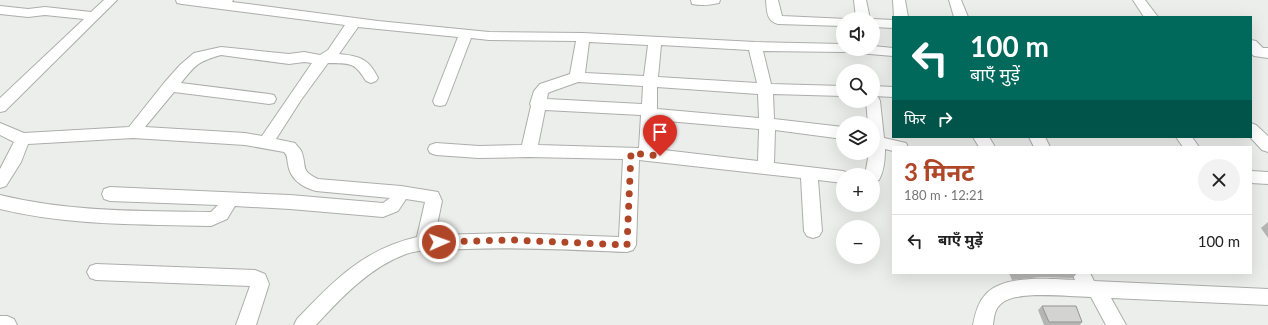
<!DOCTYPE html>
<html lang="hi">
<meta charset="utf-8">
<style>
:root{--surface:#fff;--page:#f2f2f2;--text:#222;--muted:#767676;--line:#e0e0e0;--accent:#af4627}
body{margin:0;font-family:Lato,"Noto Sans Devanagari",sans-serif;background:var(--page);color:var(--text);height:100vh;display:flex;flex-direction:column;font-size:15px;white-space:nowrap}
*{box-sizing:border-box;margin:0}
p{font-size:13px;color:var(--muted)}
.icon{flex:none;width:22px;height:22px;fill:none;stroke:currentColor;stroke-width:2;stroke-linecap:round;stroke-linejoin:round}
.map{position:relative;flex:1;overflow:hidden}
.panel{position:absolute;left:892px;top:146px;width:360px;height:128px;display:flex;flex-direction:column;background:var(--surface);border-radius:0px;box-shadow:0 4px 16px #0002}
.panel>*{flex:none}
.top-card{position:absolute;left:892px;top:16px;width:360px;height:122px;border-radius:0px;box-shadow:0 4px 16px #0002;background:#00695c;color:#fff;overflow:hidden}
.fabs{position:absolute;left:836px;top:12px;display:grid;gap:8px}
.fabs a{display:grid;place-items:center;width:44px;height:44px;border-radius:50%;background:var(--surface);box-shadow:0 4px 16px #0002;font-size:20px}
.pin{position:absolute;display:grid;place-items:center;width:34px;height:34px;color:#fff;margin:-41px -17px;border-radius:50% 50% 50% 0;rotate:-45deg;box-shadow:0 0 4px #0007}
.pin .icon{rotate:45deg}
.me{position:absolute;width:44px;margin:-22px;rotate:88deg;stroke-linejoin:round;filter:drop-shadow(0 0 3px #0008)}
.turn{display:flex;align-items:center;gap:14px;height:84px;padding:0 12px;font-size:18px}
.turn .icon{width:52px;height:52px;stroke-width:2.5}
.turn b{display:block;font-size:28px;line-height:34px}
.then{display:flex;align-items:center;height:38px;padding:0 12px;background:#0003;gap:8px;font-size:15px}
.round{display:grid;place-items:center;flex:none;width:42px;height:42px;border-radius:21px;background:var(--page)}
.overview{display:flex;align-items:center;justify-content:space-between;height:68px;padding:0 12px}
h1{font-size:24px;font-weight:700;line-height:30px;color:var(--accent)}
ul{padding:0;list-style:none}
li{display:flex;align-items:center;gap:12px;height:52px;padding:0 12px;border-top:1px solid var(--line)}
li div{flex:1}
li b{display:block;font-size:15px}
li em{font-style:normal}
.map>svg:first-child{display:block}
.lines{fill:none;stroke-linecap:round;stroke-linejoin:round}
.minor-casing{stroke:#acaeab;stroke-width:2}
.minor{fill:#fff;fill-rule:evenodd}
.wall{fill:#b5b6b4}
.building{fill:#d3d4d1;stroke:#949492}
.route{stroke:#af4627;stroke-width:7;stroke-dasharray:0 12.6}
</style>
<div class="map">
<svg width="1268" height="325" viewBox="0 0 1268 325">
<rect width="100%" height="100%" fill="#eceeeb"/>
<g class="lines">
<defs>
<g id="minor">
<polygon points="104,0 117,0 5,111 0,112 0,98 84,19 45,15 28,17 0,14 0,6 28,9 45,7 91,12"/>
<path d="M176,0h57l-1,2 146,19 111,11 94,1 172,9 88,2v5h6l-1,2 -5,1 -80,-1 8,33 72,2v10l-70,-2 1,25 69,8v12l-68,-9 -1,33 69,8 6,2 1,2h-7v8l-25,-3 4,51 -3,5 -6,2 -6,-2 -3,-5 -3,-53 -162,-18 -3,85 -3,5 -6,2c-54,-2 -107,-5 -161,-3 -20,1 -41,-1 -60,5 -36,13 -65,44 -90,71h-22l3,-6c36,-38 67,-70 120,-82l8,-35 -19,-3 -8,12 -15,6 -93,-8 -55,-3 -8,13 -16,7c-71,-2 -142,0 -211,-17v-14c69,17 140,16 211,17l7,-7 -108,-4 -6,-2 -2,-5 2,-5 6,-2 180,8 93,8 7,-5 -74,-7c-14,-4 -26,-12 -28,-27 -1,-5 0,-8 -4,-12l-39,-7 -112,-7 -105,6 -7,18 -15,24 -6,2v-19l14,-27 -14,-7v-12l24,10 105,-6 35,-44 16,-18 14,-12 27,-6 68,7 15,-2 16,3 8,-5 17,-25 -163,-21 -5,-1zM358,27l100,10 -25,64 2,4 5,1 5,-1 2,-4 24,-63 18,2 87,1 -6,33 -30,10 -6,7 -4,13 1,2 -9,39 -43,1 -43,-3 -6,2 -2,4 2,4 6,2 43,3 50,-1 94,2 -4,78 -107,-4 -77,2 7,-34 -4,-9 -37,-6 -83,-7c-18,-9 -11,-11 -16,-26 -1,-4 -5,-7 -7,-10l-19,-4 25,-39 27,-37c22,1 26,-2 38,18l5,2 5,-2 2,-3c-9,-19 -18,-22 -39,-24zM589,42l59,3 -4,31 -59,-3zM661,45l88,5 8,33 -99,-6zM221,55l68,9 15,-2 8,1 -50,73 -17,-3 -100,-6 29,-35 95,12 5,-1 2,-4 -2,-4 -5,-1 -88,-11c14,-18 18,-22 40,-28zM578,82l65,4 -1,18 -95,-5 1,-6 2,-1zM657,87l101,7 1,24 -102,-9zM545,110l96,5 -2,33 -101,-3zM656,120l103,9 -1,32 -103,-12z"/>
<path d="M691,0h29l-1,3c-9,2 -18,3 -27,1z"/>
<path d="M766,0h12l4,16 65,3h-4v7l-65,-2c-12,-3 -11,-14 -12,-24z"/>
<polygon points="854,0 866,0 870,19 856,19"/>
<polygon points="893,0 905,0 908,17 894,17"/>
<polygon points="949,0 961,0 968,17 954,17"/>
<polygon points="1133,0 1145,0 1158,17 1144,17"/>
<polygon points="873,19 893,20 893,28 873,27"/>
<polygon points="1251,40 1256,41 1263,48 1268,48 1268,58 1254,56 1251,53"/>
<polygon points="873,46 893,48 893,56 858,53 853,52 851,49 873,49"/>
<path d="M873,86l20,1v10l-19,-1 4,1 2,4 4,37 22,5 2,4h-15v4l-8,-2c0,11 -1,22 -6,31l-6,2v-7h-8l4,-22h4v-30h-5l-2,-22h7z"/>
<polygon points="1251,123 1256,125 1268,136 1268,152 1262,150 1250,137 1251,137"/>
<polygon points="973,137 989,137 995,147 979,147"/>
<polygon points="1029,137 1045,137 1050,147 1034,147"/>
<polygon points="1176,137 1192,137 1199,147 1183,147"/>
<polygon points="1251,171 1268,172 1268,184 1251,183"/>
<polygon points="96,264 255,270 265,274 269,284 256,325 236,325 250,286 96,280 90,278 87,272 90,266"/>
<path d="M1072,273h18l4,8 174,8v16l-157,-7 15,27h-20l-15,-28c-20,0 -74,-7 -89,6 -7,5 -8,13 -9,22h-20c2,-11 5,-23 13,-31 18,-20 65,-15 89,-14z"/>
<polygon points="0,316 7,316 14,319 17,325 0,325"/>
</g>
</defs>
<use href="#minor" class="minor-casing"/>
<use href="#minor" class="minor"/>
</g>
<g class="wall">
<polygon points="1268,222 1268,238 1261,228"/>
<polygon points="1009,273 1077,273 1073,278 1041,277 1012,280"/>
<polygon points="1042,306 1082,322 1080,325 1044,325 1038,310"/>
</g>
<polygon class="building" points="1042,306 1076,306 1082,322 1049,322"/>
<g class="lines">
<polyline class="route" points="439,242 512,240 627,245 631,153 660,156"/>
</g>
</svg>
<div class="fabs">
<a><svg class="icon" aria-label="sound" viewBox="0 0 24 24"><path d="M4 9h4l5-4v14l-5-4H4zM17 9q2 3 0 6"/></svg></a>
<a><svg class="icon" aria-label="search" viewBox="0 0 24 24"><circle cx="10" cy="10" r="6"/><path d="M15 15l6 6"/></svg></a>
<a><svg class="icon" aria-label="layers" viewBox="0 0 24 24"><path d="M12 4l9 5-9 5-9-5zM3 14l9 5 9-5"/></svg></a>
<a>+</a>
<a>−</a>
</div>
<div class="pin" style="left:660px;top:156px;background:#d93025"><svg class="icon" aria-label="arrive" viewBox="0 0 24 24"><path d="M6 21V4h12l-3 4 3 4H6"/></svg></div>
<svg class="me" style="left:439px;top:242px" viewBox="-20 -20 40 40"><circle r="17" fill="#af4627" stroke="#fff" stroke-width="3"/><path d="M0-11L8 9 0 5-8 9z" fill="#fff"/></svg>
<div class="top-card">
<div class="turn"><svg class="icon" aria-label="left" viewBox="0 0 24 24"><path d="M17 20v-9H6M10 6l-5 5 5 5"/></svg><div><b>100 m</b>बाएँ मुड़ें</div></div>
<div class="then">फिर<svg class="icon" aria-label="right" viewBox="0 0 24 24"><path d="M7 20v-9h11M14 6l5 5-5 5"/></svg></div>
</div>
<section class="panel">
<div class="overview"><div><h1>3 मिनट</h1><p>180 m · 12:21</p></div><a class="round"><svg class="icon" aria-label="close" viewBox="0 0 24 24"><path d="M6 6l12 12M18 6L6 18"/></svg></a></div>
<ul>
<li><svg class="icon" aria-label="left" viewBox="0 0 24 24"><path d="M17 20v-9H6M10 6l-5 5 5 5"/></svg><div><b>बाएँ मुड़ें</b></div><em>100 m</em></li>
</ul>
</section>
</div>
